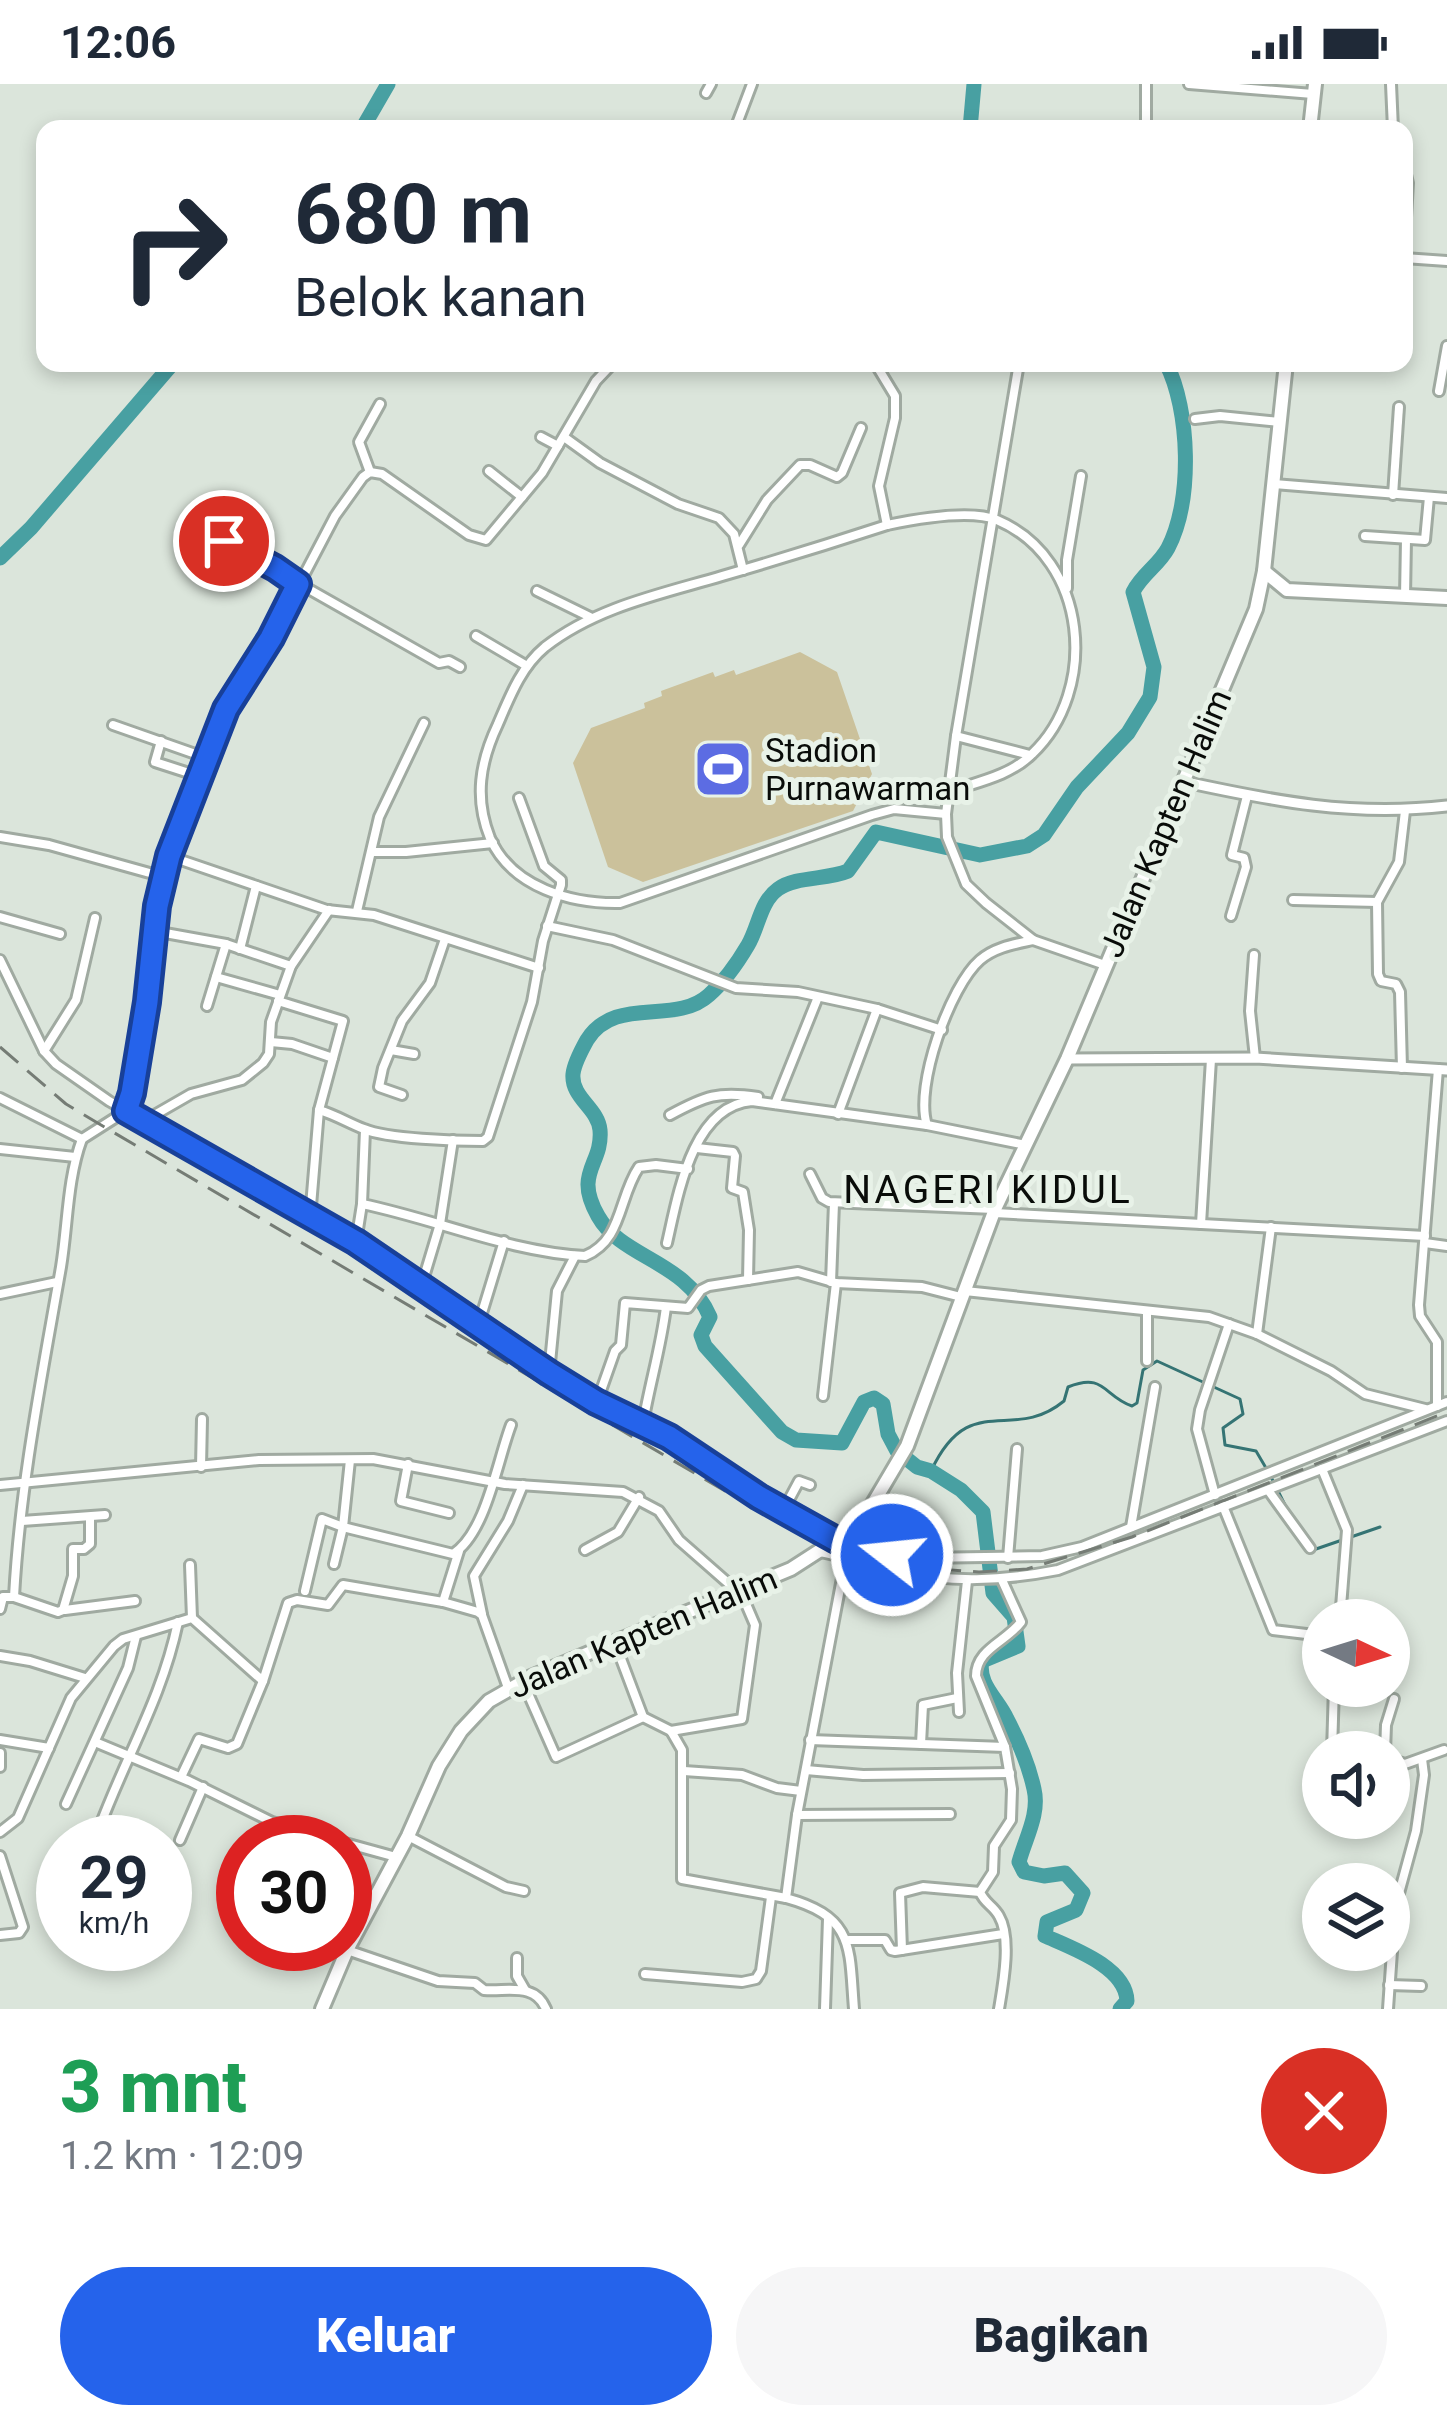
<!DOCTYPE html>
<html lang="id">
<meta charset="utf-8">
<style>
:root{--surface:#fff;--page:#f6f6f7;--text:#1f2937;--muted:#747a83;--accent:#2563eb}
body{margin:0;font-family:Roboto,sans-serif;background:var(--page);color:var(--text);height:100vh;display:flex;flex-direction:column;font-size:45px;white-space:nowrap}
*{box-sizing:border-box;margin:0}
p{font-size:39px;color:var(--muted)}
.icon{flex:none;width:66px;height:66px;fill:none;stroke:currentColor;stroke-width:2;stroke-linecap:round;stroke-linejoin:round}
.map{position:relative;height:1925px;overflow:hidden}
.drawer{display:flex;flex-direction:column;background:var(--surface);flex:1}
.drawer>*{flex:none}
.guide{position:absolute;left:36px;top:36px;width:1377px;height:252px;border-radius:24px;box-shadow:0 6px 18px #0003;background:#fff;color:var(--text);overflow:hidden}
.needle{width:78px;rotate:94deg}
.controls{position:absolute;left:1302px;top:1515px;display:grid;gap:24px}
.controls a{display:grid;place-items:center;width:108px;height:108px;border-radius:50%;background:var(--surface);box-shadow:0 6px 18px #0003;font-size:60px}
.speed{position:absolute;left:36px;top:1731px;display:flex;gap:24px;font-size:60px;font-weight:700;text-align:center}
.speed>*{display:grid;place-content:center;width:156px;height:156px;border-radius:50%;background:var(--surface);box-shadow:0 6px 18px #0003;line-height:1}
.speed small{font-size:30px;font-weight:400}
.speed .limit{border:18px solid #d22;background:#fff;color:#111}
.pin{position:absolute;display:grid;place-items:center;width:102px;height:102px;color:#fff;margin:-51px;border:6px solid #fff;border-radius:50%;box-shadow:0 3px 12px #0007}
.me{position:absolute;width:132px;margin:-66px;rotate:286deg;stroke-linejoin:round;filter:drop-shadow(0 0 9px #0008)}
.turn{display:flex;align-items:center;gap:42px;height:252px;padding:0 60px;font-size:54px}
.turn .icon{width:156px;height:156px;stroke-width:2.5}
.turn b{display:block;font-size:84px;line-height:102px}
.round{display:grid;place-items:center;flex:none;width:126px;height:126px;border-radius:63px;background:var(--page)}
.head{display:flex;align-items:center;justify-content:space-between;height:204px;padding:0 60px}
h1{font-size:72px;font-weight:800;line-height:90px;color:#1e9e55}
.cta{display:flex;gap:24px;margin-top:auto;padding:24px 60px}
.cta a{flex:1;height:138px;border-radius:72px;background:var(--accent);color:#fff;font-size:48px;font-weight:800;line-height:138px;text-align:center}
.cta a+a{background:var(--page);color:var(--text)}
.status{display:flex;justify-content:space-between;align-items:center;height:84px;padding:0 60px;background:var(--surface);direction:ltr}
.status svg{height:33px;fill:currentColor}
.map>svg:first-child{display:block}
.green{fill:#cbc19b}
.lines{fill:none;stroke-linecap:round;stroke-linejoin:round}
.stream{stroke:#357474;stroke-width:3}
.river{stroke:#48a0a2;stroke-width:15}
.minor-casing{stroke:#a0aaa1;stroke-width:14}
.tertiary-casing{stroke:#a0aaa1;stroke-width:15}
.primary-casing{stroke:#a0aaa1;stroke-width:18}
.trunk-casing{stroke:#a0aaa1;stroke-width:18}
.minor{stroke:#fff;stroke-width:8}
.tertiary{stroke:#fff;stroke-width:9}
.primary{stroke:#fff;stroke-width:12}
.trunk{stroke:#fff;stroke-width:12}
.rail{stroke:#757c75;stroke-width:3;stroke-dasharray:24 12;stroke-linecap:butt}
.route-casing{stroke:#184099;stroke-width:30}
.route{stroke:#2563eb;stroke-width:21}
.labels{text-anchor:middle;stroke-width:10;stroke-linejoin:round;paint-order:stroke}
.poi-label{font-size:33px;fill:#090c09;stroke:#e8f2e8;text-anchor:start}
.street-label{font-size:33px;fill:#090c09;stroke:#e8f2e8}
.quarter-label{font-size:39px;letter-spacing:3px;fill:#090c09;stroke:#e8f2e8}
</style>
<div class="status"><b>12:06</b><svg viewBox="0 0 49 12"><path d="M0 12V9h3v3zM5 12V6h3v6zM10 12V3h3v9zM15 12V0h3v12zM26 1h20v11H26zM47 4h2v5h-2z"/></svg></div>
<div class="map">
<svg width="1447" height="1925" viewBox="0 0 1447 1925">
<rect width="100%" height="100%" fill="#dbe5db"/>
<polygon class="green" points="800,568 837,588 872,690 853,727 643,798 608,783 573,679 591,644 645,624 644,619 662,612 661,607 713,588 715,593 734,586 736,591"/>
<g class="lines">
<g class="stream">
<path d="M931,1387c39,-83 81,-27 133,-70l4,-14c37,-15 35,9 64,19l5,-3 6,-33 14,-9 83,38 3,15 -20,14 2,17 31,6 10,17"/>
<polyline points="1271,1393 1288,1427 1316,1465 1380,1443"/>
</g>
<g class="river">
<polyline points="362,45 388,0"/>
<polyline points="970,45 974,0"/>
<polyline points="0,474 31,444 173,279"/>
<path d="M1120,1925l7,-8c-1,-34 -55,-53 -82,-65l2,-14 29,-12 7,-17 -18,-20 -21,3 -20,-4 -5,-10c6,-23 21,-48 15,-73 -5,-23 -16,-49 -27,-70 -9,-20 -30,-35 -25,-58l36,-15 -4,-29 -21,-24 -10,-81 -22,-22 -30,-19 -14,-4 -20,-16 -9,-17 -5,-30 -9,-6 -10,4 -22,41 -46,-3 -14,-8 -77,-86 -4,-11 9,-18c-24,-57 -88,-58 -112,-101 -25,-44 5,-51 2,-86 -2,-22 -29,-32 -27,-56 1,-10 9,-25 14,-34 28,-45 88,-14 122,-45 16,-14 29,-33 39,-50 11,-19 12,-43 30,-56 18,-13 49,-9 70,-18l28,-39 104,23 47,-9 17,-11 33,-48 51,-54 22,-36 4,-30 -21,-75c9,-18 26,-27 35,-44 25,-48 22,-138 -2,-185"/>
</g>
<defs>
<g id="minor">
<polyline points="1189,0 1313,10"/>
<polyline points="1391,0 1393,45"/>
<polyline points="706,9 711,0"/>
<polyline points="735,45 752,0"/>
<polyline points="1146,45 1146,0"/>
<polyline points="1404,82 1408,99 1404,167"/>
<polyline points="1404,174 1447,177"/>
<polyline points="875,279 895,312 895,334 879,402 887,441"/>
<polyline points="1019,279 956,652 946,730 947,753 966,800 986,819 1033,856 1105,881"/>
<polyline points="1439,307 1447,262"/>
<polyline points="1195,335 1220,332 1279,338"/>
<polyline points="541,353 558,362"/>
<polyline points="564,353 600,379 678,420 719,434 734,450 743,486"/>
<polyline points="489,387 522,413"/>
<polyline points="370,388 359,358 380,320"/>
<polyline points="1274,400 1447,414"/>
<polyline points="1393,411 1399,323"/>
<polyline points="1365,452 1425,456 1429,413"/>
<polyline points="224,457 439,579 449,577 460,583"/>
<polyline points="739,461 767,416 800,381 810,381 837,393 842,389 861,344"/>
<polyline points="1067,504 1067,476 1081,392"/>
<polyline points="537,507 590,533"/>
<polyline points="1405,513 1406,455"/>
<polyline points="476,552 527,582"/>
<polyline points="113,641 204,673"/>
<polyline points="956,652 1030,671"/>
<polyline points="161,657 155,678 189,689"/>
<path d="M946,730l-52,-5 -22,6 -252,88c-48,1 -108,-15 -130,-65 -16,-40 -10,-76 8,-114 12,-28 23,-57 47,-77 51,-40 116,-53 177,-71 55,-16 110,-33 165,-51 29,-6 83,-16 110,-5 92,39 102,171 35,234 -22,22 -55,28 -84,38"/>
<polyline points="0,753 49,761 164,793"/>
<polyline points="372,768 406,768 493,759"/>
<polyline points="169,772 327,826 374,831 539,884"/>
<polyline points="1293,816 1377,818"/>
<polyline points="357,827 379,733 424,639"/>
<polyline points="1231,832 1246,783 1244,774 1232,771 1247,712"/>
<polyline points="0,833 60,850"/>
<polyline points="547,842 613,856 736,904 798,908 877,925"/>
<polyline points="154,847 226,860 291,882"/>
<polyline points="240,865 256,802"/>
<polyline points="1254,871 1250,927 1255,974"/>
<polyline points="0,876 44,967 56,980 109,1017 356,1158 549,1289 597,1318 659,1347 720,1390 836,1456 866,1467 920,1474 1042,1472 1082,1463 1447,1318"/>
<polyline points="216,893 280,911"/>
<polyline points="278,917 343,937 319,1026 310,1134"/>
<polyline points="207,922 226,860"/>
<polyline points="271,958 292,960 333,974"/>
<polyline points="391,966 414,970"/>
<polyline points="44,967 76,916 95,834"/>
<polyline points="1402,984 1400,908 1396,900 1381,897 1378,890 1377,818 1399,778 1405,727"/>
<polyline points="402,1011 379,1003 383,984 402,937 430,899 445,855"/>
<polyline points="0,1014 82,1055 126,1027 132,1009 157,822 169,772 204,673 226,625 271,554 335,432 363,393 370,388 382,390 469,451 486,456 542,389 596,297 613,279"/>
<polyline points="775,1020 818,913"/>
<path d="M319,1026c17,5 29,13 45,19 24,10 91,12 119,12l5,-4 44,-135 11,-61 18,-56v-5l-17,-14 -25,-68"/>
<polyline points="838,1030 877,925 942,946"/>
<path d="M670,1031c35,-19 48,-24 88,-18"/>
<polyline points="144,1037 191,1010 242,996 263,979 269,970 271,938 291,882 329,826"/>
<path d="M1026,1061l-99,-20c-13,-38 23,-139 53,-165 15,-13 35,-16 53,-20"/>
<polyline points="697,1064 733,1068 735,1072 732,1104 743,1108 749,1146 748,1196"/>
<polyline points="0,1065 75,1073"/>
<polyline points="810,1090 822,1114 829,1118 994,1125"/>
<path d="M362,1120c74,15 147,48 223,52 38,-16 33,-58 54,-89l17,-2 32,4"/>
<polyline points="995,1129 1425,1152"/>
<polyline points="1201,1140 1211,975"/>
<polyline points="356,1158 362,1120 365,1046"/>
<path d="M667,1159c11,-48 25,-137 85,-142l175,24"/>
<polyline points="1425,1159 1447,1162"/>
<polyline points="831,1198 834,1119"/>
<polyline points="421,1203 440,1140 453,1056"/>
<polyline points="965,1207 1209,1233 1257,1250 1331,1287 1365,1310 1425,1325"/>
<polyline points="0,1210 57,1198"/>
<polyline points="478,1242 504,1157"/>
<polyline points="1257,1250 1271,1143"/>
<polyline points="1147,1277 1147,1227"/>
<polyline points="549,1289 557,1207 575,1172"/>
<polyline points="823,1312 836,1199"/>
<polyline points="597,1318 615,1267 621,1261 625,1219 688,1224 701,1206 709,1202 798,1188 836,1199 922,1203 961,1213"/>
<polyline points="1437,1322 1437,1258 1420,1232 1419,1221 1438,985"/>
<path d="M643,1339c7,-40 18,-76 23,-116"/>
<path d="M350,1376l-7,67 110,27c33,-21 44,-92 58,-129"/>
<polyline points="408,1380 401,1417 449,1429"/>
<polyline points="201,1383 202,1335"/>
<polyline points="1322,1385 1347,1446 1340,1536"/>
<polyline points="0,1401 259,1376 373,1375 505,1400 623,1408 659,1427 679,1456 736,1506"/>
<polyline points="1268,1406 1310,1464"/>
<polyline points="1215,1411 1197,1345 1200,1326 1229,1240"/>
<polyline points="1223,1422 1273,1546 1323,1552"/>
<polyline points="784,1425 799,1397 810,1401"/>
<polyline points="22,1437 105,1431"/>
<polyline points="1131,1443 1155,1303"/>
<polyline points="585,1466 618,1448 639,1413"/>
<path d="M820,1468c26,5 50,14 75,19 57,12 107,10 163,-1l389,-149"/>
<path d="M846,1473l-49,258 -11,83c69,19 63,49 68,111"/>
<polyline points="1008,1474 1017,1365"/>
<polyline points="190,1481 192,1534"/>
<path d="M1002,1496l19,42c-15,20 -45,27 -45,54l29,71"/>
<polyline points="305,1507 322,1435 343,1443 334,1480"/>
<polyline points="14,1513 58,1528 63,1526 73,1492 73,1465 84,1465 90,1460 90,1433"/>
<polyline points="443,1518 459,1467"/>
<path d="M0,1525l3,-12h11c6,-112 28,-221 47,-330 7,-43 6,-87 21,-128"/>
<polyline points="65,1526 135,1517"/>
<polyline points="482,1530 474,1492 508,1437 523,1401"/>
<polyline points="615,1559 643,1633 671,1647 682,1666 682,1795 786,1814"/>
<polyline points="0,1572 30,1577 85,1594"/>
<polyline points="523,1598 556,1673 643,1633"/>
<polyline points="959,1628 957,1589 967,1497"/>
<polyline points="671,1647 742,1635 755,1541 740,1506"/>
<polyline points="0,1656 49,1664"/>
<path d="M810,1656l195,7 7,42 -1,31 -17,26 -1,26 -13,20c5,12 13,13 19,24 13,22 4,69 0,93"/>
<polyline points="95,1658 189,1697 272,1738 341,1758"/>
<polyline points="921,1660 923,1621 957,1614"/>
<polyline points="1332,1668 1334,1602"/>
<polyline points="1385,1668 1386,1641 1394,1615"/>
<polyline points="0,1669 0,1683"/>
<polyline points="1389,1675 1405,1680 1444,1666"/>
<polyline points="806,1686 863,1691 1010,1689"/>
<polyline points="684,1687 742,1691 777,1704 801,1707"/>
<polyline points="181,1693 199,1655 228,1664 237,1660 263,1597 288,1519 297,1516 328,1521 343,1501 443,1518 478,1528 482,1531 508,1604"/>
<polyline points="66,1720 128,1584 136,1552"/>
<polyline points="797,1731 950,1730"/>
<path d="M100,1742c27,-72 62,-128 78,-204"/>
<polyline points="0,1748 18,1734 71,1614 114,1562 123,1555 192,1534 263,1597"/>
<polyline points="408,1752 506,1803 524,1807"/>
<polyline points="180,1756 203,1703"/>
<polyline points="278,1758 285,1742"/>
<polyline points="345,1759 396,1773"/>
<polyline points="0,1772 23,1843 19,1849 0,1851"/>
<polyline points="849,1856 885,1856 891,1866 895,1867 1003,1850"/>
<path d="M347,1866l91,31 37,2 9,7c23,2 51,-8 62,19"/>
<polyline points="902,1866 900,1809 923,1803 980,1808"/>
<polyline points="517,1874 517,1892 525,1906"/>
<polyline points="645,1890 742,1898 756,1895 761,1887 771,1813"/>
<polyline points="1389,1901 1421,1902"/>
<polyline points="825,1925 828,1835"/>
<polyline points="1388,1925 1395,1824 1416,1747 1424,1691 1422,1675"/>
</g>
<g id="tertiary">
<path d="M1181,697c92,20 171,36 266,25"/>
<polyline points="1067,975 1255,974 1447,986"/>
</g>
<polyline id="primary" points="322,1925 347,1866 408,1752 439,1682 461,1647 489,1617 531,1593 791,1485 836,1456 868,1428 907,1362 995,1125 1067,975 1256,525 1264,487"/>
<g id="trunk">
<polyline points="1310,45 1315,0"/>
<polyline points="1286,279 1264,487 1287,506 1447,514"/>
</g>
</defs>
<use href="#minor" class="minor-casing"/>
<use href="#tertiary" class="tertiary-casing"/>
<use href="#primary" class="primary-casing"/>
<use href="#trunk" class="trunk-casing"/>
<use href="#minor" class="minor"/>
<use href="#tertiary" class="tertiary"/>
<use href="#primary" class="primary"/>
<use href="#trunk" class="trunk"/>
<polyline class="rail" points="0,963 66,1020 101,1041 778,1438 829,1461 908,1483 979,1488 1027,1485 1132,1453 1447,1328"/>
</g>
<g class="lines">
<defs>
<polyline id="route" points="224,457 275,484 298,500 271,554 226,625 169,772 157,822 147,918 132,1009 126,1027 356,1158 549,1289 596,1318 669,1353 759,1413 836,1456 892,1471"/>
</defs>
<use href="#route" class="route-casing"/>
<use href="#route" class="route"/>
</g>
<defs>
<symbol id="stadium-square" viewBox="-11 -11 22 22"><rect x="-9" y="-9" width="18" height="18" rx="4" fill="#5c6ce3" stroke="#e8f2e8"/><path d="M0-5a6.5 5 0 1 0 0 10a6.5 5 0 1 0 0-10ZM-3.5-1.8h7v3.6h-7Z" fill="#fff"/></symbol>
</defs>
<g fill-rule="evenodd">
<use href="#stadium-square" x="690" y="652" width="66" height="66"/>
</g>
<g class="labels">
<g class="poi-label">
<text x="765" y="678">Stadion<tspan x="765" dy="38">Purnawarman</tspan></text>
</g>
<g class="street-label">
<text transform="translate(1165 739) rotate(-67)" y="12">Jalan Kapten Halim</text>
<text transform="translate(643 1548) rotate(-23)" y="12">Jalan Kapten Halim</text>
</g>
<g class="quarter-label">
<text x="988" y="1119">NAGERI KIDUL</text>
</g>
</g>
</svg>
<div class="controls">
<a><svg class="needle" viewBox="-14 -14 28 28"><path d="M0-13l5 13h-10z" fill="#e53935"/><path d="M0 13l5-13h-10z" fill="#747a83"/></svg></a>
<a><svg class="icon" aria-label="sound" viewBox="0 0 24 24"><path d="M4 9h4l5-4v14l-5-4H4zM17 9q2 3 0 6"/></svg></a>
<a><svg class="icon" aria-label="layers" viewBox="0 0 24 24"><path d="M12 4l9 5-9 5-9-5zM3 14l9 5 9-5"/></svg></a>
</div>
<div class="speed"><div>29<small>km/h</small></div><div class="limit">30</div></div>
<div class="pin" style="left:224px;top:457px;background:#d93025"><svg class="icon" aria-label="arrive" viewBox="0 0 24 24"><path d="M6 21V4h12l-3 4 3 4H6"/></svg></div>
<svg class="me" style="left:892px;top:1471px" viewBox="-20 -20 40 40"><circle r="17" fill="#2563eb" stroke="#fff" stroke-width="3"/><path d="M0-11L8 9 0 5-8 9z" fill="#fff"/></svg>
<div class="guide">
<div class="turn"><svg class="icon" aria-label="right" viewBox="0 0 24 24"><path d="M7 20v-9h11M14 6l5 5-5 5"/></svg><div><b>680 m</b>Belok kanan</div></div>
</div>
</div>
<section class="drawer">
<div class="head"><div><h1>3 mnt</h1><p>1.2 km · 12:09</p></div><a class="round" style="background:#d93025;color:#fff"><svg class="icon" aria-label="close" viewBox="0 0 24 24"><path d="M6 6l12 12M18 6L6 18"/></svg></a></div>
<div class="cta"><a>Keluar</a><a>Bagikan</a></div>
</section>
